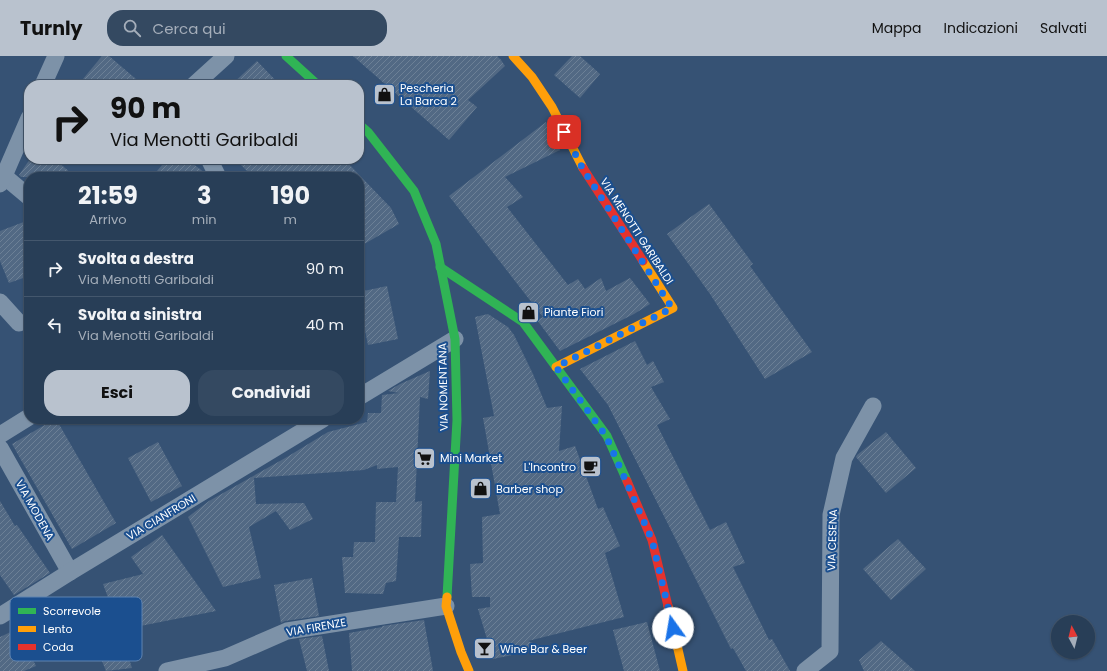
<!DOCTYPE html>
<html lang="it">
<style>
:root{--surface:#283e57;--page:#344961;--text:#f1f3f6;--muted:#a5aeba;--line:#44576d;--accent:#b9c2ce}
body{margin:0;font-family:Poppins,sans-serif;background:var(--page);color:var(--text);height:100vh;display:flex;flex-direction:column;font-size:15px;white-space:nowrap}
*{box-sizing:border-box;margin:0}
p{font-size:13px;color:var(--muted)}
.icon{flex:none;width:22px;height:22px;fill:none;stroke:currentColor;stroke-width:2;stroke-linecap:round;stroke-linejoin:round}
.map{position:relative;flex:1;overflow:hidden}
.sheet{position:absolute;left:24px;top:116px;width:340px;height:252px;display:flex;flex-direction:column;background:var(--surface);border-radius:16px;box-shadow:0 1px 3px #0004,0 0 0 1px var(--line)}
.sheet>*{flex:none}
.guide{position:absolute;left:24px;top:24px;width:340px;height:84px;border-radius:16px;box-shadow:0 1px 3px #0004,0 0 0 1px var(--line);background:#b9c2ce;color:#111;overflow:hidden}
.needle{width:26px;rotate:353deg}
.tools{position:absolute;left:1051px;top:559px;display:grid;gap:8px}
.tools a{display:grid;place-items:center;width:44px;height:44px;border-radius:50%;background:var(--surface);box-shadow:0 1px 3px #0004,0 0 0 1px var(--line);font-size:20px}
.pin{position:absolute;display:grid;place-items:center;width:34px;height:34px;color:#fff;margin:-17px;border-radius:8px;box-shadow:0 2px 6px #0006}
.me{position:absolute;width:44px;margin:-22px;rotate:347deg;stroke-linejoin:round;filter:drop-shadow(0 0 3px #0008)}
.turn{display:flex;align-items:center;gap:14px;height:84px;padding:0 20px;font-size:18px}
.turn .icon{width:52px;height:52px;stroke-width:2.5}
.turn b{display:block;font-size:28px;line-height:34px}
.eta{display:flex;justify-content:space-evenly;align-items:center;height:68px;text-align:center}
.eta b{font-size:24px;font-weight:700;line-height:28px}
.button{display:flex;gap:8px;margin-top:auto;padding:8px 20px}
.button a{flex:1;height:46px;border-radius:16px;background:var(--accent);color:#111;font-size:16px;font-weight:700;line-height:46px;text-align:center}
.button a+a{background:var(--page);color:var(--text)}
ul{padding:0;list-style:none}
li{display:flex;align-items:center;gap:12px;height:56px;padding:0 20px;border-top:1px solid var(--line)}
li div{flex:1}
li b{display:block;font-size:15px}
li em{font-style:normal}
header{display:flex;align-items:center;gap:24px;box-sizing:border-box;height:56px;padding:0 20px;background:var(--accent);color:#111}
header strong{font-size:19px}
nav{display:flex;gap:22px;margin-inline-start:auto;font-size:14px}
.search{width:280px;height:36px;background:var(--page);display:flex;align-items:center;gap:10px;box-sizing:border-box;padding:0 14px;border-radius:16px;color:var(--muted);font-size:15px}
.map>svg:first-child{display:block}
.building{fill:url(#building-hatch)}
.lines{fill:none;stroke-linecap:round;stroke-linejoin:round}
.street{stroke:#7d92a8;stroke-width:17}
.fast{stroke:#30b455;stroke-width:9}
.slow{stroke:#ff9f0a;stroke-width:9}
.jam{stroke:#e5322d;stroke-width:9}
.route{stroke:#1a73e8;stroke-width:7;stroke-dasharray:0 12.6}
.labels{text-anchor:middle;stroke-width:4;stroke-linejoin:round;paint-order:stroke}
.poi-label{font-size:11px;fill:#fff;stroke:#1b4f8f;text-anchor:start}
.street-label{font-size:11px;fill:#fff;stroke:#1b4f8f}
.key{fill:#1b4f8f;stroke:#5f84b1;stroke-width:1}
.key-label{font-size:11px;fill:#fff}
</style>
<header>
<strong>Turnly</strong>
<div class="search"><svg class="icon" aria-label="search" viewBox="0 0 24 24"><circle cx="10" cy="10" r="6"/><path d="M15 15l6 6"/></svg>Cerca qui</div>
<nav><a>Mappa</a><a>Indicazioni</a><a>Salvati</a></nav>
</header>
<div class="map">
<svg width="1107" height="615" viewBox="0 0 1107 615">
<defs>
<pattern id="building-hatch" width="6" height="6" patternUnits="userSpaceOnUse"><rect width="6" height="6" fill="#526984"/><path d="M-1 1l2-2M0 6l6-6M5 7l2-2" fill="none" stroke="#6c8096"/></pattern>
</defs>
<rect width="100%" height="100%" fill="#365274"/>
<g class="building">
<polygon points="102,0 109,0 143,29 78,29"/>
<polygon points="353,0 497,0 501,4 505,10 468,44 477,51 449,84"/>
<polygon points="572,0 580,0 600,18 580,42 554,19"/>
<polygon points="257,5 280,29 231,29"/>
<polygon points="546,66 560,94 505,121 523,141 507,151 568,229 578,223 585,233 601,222 606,235 630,222 650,248 634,258 560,295 537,264 543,261 449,140"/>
<polygon points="30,103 55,103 75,121 21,121 19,119"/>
<polygon points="167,103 187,103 205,117 207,121 152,121"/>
<polygon points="235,103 344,103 391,152 399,168 359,191 359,121 253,121"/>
<polygon points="709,148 753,208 750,210 812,296 765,323 710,238 667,178"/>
<polygon points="29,164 29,220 9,227 0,205 0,175"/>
<polygon points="387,230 398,283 368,289 365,274 359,276 359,236"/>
<polygon points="488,258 508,271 514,279 533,318 547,352 562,350 559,395 575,390 598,453 603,451 620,490 605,497 624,561 528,585 545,592 493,603 478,553 490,551 490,541 472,541 470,508 483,507 482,461 500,458 483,362 494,360 475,261"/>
<polygon points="635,285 647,309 653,305 664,326 651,331 670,363 657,369 710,474 726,466 745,507 733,511 769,584 772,583 790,615 746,615 733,592 731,593 608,349 580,313"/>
<polygon points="430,315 428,343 420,341 415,446 422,445 421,481 399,481 396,525 386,527 383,538 345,537 342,501 353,501 354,486 375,486 376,446 396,446 398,411 377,413 377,409 364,414 254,422 256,448 304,447 313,463 290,474 276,455 249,471 261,522 223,531 188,461 209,445 287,401 328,376 367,366 368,357 381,357 382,339 399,337 388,335 400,328"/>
<polygon points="55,363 56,363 116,467 72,493 12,388"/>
<polygon points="886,376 916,412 886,437 856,401 857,399"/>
<polygon points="158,386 182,430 151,446 128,402"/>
<polygon points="0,445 15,470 17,469 50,517 14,539 0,519"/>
<polygon points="162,479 216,555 120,574 103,528 143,518 131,501"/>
<polygon points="898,483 926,513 891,544 863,513"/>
<polygon points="312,522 319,560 285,565 281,567 274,529"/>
<polygon points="424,564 433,615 352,615 349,577 382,571 382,570"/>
<polygon points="647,566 660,615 624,615 613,574"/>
<polygon points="17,573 36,610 24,615 0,615 0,581"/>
<polygon points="121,578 132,612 106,615 97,593"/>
<polygon points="322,580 329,615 307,615 299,583"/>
<polygon points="881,585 915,615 864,615 859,604"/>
</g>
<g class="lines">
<g class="street">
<polyline points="43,29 56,0"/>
<polyline points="194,29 226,0"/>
<polyline points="209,103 218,121"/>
<polyline points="4,120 29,141"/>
<polyline points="0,128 4,120 29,62"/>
<polyline points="0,246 19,267"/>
<polyline points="359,341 455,283"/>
<polyline points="0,379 29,361"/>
<polyline points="0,392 70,516"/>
<polyline points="0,560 70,516 323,363"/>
<polyline points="167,615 225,602 287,575 446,550"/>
<polyline points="805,615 830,595 831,459 844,402 873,350"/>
</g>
<g class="fast">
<polyline points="286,0 318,29"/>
<polyline points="359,68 368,76 414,135 436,188 455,283 457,364 447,541"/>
<polyline points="440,211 523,266 607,380 627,425"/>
</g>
<g class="slow">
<polyline points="513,0 532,21 552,51 583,112"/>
<polyline points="556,311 673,252 643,205"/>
<polyline points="447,541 446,550 461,596 469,615"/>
<polyline points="668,550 683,615"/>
</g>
<g class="jam">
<polyline points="583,112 643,205"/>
<polyline points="627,425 652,484 668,550"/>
</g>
</g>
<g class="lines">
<polyline class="route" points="564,76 583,113 672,252 556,311 606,380 652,484 673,572"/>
</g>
<defs>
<symbol id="shop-square" viewBox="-11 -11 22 22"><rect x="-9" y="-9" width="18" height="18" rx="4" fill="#b9c2ce" stroke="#1b4f8f"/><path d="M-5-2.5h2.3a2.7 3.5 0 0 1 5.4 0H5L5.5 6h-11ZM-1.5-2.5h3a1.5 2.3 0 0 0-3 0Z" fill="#111"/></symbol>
<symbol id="supermarket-square" viewBox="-11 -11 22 22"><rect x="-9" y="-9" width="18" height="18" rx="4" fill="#b9c2ce" stroke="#1b4f8f"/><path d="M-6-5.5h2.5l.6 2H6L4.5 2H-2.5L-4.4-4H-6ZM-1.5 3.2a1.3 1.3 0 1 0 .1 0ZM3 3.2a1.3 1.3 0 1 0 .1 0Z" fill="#111"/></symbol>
<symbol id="cafe-square" viewBox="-11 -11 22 22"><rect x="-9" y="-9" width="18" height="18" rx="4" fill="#b9c2ce" stroke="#1b4f8f"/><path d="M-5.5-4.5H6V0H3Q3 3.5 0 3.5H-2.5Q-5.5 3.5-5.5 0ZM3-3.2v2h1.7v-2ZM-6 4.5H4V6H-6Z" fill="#111"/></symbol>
<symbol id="bar-square" viewBox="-11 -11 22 22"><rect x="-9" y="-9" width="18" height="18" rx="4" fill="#b9c2ce" stroke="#1b4f8f"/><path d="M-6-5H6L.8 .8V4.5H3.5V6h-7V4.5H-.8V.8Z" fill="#111"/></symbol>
</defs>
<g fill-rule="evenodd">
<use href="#shop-square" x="372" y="26" width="25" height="25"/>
<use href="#shop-square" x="516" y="244" width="25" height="25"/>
<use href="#supermarket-square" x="412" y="390" width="25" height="25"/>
<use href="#cafe-square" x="578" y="398" width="25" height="25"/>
<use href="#shop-square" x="468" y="420" width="25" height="25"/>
<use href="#bar-square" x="472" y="580" width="25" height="25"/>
</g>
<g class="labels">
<g class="poi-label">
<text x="400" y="36">Pescheria<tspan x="400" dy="13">La Barca 2</tspan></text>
<text x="544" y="260">Piante Fiori</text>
<text x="440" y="406">Mini Market</text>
<text x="576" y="415" text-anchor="end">L'Incontro</text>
<text x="496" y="437">Barber shop</text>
<text x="500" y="597">Wine Bar &amp; Beer</text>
</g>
<g class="street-label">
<text transform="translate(637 175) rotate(57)" y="4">VIA MENOTTI GARIBALDI</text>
<text transform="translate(443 331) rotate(-91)" y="4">VIA NOMENTANA</text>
<text transform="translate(35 454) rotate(61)" y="4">VIA MODENA</text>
<text transform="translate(161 461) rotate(-31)" y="4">VIA CIANFRONI</text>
<text transform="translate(832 484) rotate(-88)" y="4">VIA CESENA</text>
<text transform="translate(316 571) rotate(-10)" y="4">VIA FIRENZE</text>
</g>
</g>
<rect x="10" y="541" width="132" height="64" rx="6" class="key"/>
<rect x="18" y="552" width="18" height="6" fill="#30b455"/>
<rect x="18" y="570" width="18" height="6" fill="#ff9f0a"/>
<rect x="18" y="588" width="18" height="6" fill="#e5322d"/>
<g class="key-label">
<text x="43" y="559">Scorrevole</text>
<text x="43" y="577">Lento</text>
<text x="43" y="595">Coda</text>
</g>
</svg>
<div class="tools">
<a><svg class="needle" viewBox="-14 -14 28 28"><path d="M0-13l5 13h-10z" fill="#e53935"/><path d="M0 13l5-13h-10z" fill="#a5aeba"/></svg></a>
</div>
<div class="pin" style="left:564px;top:76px;background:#d93025"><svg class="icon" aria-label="arrive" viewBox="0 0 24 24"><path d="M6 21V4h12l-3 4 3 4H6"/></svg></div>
<svg class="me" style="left:673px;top:572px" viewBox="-20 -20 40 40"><circle r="19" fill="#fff"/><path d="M0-13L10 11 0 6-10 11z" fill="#1a73e8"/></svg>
<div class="guide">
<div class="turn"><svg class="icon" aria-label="right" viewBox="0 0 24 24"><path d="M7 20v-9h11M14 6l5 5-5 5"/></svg><div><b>90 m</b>Via Menotti Garibaldi</div></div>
</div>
<section class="sheet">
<div class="eta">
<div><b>21:59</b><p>Arrivo</p></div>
<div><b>3</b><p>min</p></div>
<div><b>190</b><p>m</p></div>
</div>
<ul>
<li><svg class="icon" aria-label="right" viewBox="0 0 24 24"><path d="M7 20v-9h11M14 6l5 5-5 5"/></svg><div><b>Svolta a destra</b><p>Via Menotti Garibaldi</p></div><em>90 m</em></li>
<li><svg class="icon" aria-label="left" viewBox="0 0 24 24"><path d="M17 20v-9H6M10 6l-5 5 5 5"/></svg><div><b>Svolta a sinistra</b><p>Via Menotti Garibaldi</p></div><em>40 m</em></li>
</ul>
<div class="button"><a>Esci</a><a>Condividi</a></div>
</section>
</div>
